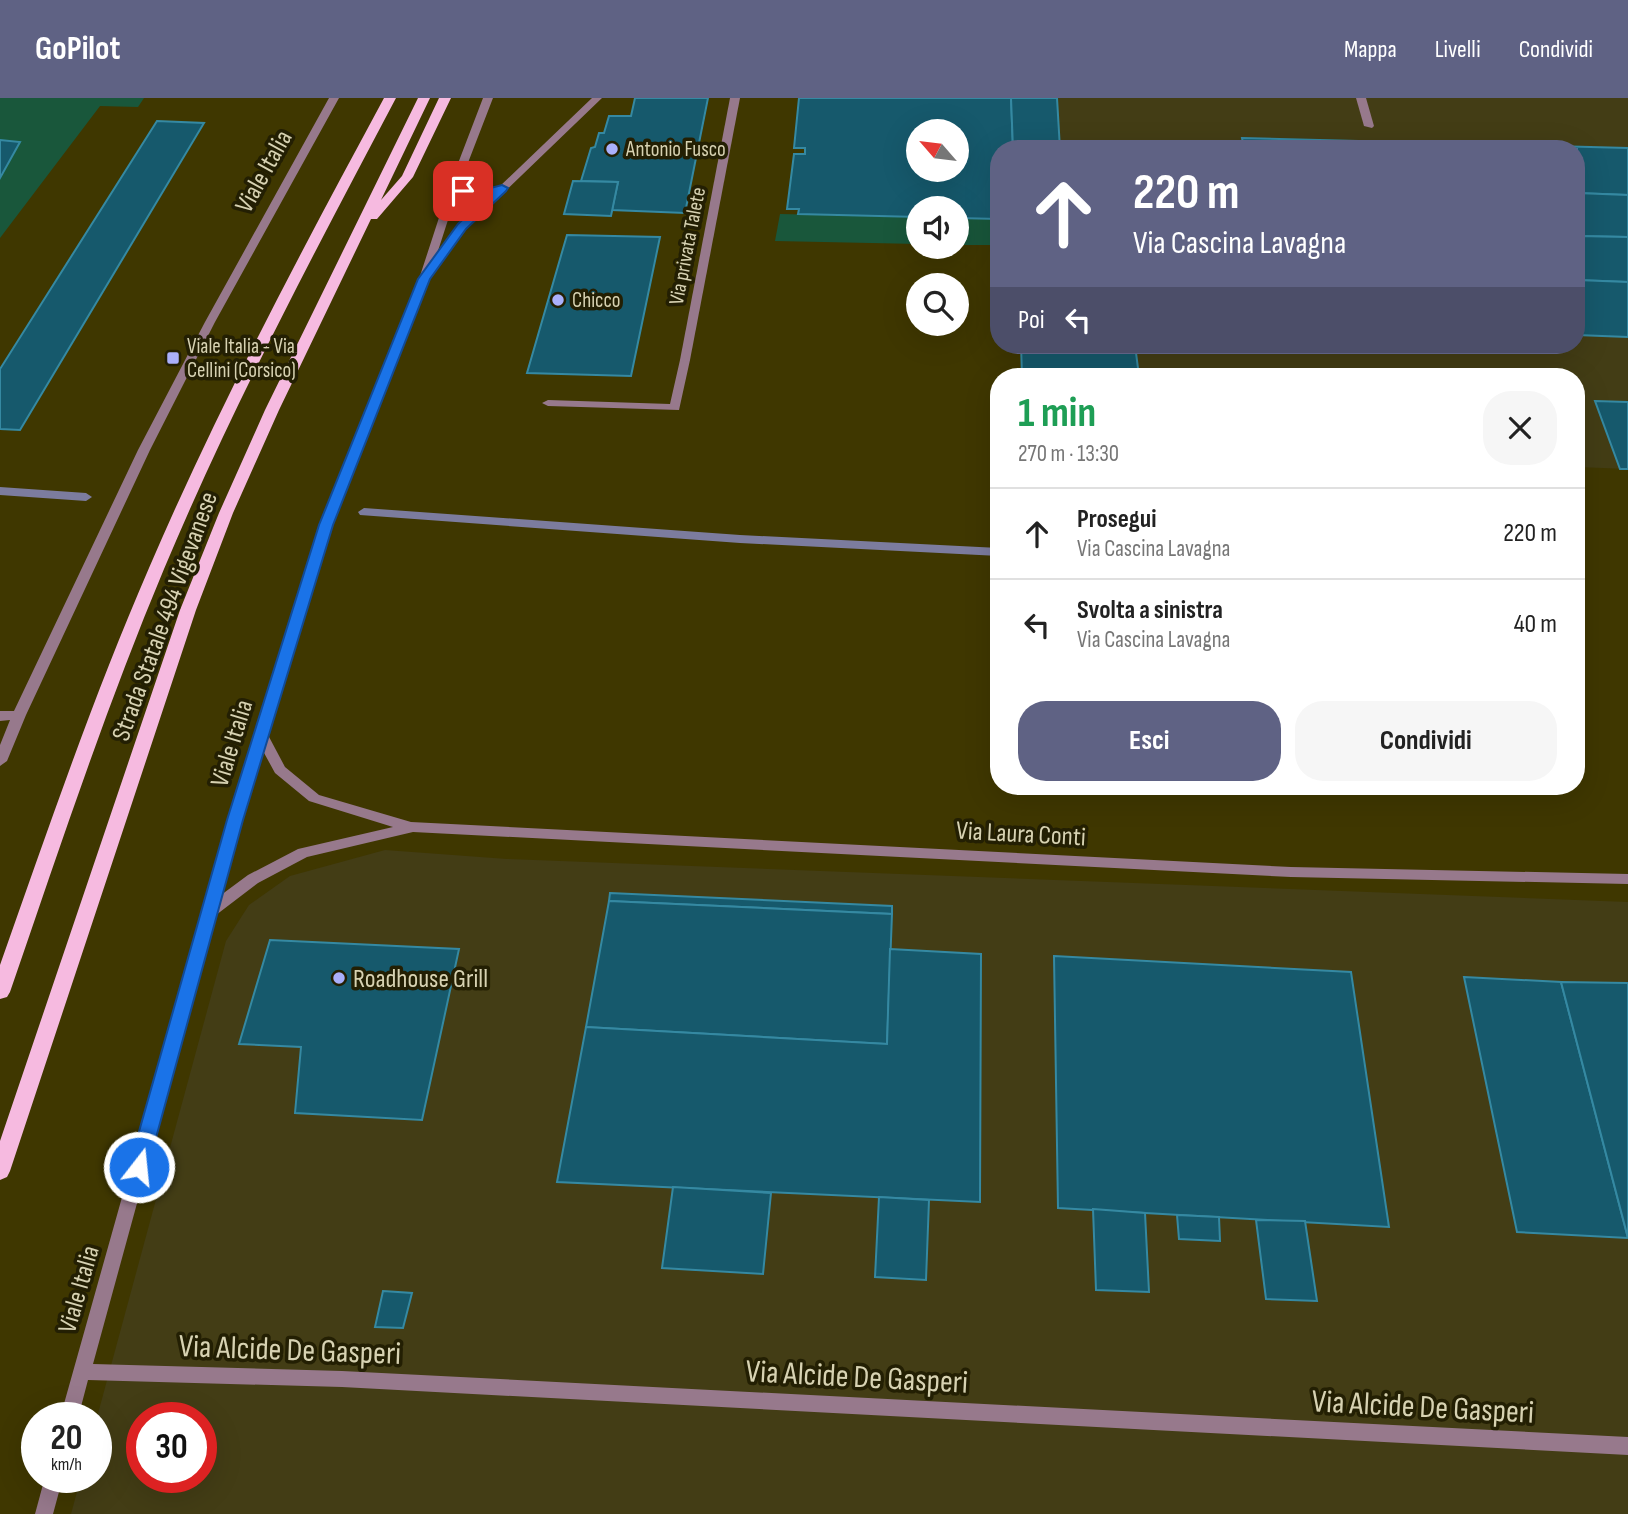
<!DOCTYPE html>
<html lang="it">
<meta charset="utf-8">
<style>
:root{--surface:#fff;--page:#f6f6f6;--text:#222;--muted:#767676;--line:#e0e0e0;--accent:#5f6284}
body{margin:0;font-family:"Sofia Sans Condensed",sans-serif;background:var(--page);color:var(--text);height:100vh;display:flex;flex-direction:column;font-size:26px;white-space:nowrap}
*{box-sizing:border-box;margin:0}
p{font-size:23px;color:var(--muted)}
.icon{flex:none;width:38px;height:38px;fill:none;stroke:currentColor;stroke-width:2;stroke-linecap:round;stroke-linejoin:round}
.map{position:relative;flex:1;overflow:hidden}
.side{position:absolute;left:990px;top:270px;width:595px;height:427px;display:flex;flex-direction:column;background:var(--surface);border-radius:28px;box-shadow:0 7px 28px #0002}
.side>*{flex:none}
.banner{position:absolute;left:990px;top:42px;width:595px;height:214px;border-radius:28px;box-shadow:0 7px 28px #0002;background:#5f6284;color:#fff;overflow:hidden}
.needle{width:46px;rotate:298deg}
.tools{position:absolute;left:906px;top:21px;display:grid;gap:14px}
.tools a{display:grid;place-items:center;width:63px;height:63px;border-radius:50%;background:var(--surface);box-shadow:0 7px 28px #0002;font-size:35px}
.speed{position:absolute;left:21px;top:1304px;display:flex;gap:14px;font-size:35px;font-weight:700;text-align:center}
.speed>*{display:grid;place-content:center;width:91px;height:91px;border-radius:50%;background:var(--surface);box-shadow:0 7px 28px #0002;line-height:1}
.speed small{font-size:18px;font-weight:400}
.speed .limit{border:10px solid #d22;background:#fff;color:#111}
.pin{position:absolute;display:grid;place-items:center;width:60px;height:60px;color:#fff;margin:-30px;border-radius:14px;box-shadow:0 4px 10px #0006}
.me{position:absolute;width:77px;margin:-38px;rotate:16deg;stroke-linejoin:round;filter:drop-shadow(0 0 5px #0008)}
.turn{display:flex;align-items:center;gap:24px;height:147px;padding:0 28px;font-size:32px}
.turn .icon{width:91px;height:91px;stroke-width:2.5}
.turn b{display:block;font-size:49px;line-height:60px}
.then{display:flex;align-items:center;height:66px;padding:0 28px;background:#0003;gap:14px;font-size:26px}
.round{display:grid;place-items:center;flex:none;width:74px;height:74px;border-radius:28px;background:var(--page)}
.summary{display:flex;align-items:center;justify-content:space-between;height:119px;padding:0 28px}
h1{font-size:42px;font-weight:700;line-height:52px;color:#1e9e55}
.action{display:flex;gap:14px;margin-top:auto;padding:14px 28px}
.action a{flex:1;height:80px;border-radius:28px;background:var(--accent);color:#fff;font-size:28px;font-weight:700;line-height:80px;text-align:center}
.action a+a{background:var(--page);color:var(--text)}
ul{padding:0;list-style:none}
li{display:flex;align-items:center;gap:21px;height:91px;padding:0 28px;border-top:2px solid var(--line)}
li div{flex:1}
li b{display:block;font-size:26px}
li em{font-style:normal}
header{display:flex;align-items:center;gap:42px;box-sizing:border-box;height:98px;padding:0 35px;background:var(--accent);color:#fff}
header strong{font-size:33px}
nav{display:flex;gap:38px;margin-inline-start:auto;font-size:24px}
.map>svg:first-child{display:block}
.built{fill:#433d15;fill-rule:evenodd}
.green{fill:#19573b}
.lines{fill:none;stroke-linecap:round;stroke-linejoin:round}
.stream{fill:#7c7c9e;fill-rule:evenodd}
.building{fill:#16596c;stroke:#3589a2;stroke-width:2;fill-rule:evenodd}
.lane{fill:#97798c;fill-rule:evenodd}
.street{fill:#97798c;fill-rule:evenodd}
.primary{fill:#f6bae0;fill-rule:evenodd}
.route{fill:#1a73e8;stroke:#114b97;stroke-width:2}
.poi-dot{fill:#aab0fb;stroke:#231f03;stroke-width:2.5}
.labels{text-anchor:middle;stroke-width:7;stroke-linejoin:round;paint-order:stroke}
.far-poi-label{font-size:21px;fill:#d7d2b2;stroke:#231f03;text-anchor:start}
.far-street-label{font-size:21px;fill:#d7d2b2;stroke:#231f03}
.street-label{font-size:26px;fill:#d7d2b2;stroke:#231f03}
.poi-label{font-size:26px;fill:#d7d2b2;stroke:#231f03;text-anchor:start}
.near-street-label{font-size:32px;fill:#d7d2b2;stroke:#231f03}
</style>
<header>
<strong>GoPilot</strong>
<nav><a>Mappa</a><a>Livelli</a><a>Condividi</a></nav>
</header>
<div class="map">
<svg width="1628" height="1416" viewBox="0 0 1628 1416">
<rect width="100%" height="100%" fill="#3f3700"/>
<g class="built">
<polygon points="1011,0 1628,0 1628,371 1577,369 1577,278 1024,278 1022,247 1577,247 1577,51 1013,51"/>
<path d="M385,752l122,9 1121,43v612h-1557l10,-37h15v-56l130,-480 23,-36 41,-29zM142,1320h59v59h-59z"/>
</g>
<g class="green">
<polygon points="0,0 144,0 138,9 100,8 0,140"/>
<polygon points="780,116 919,119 919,146 775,143"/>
<polygon points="957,120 994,121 993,147 957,147"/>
</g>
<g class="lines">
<g class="stream">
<polygon points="0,389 86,395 92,399 86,403 0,397"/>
<polygon points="364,410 740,437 999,450 999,458 740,445 360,417 358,414"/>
</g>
</g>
<g class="building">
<polygon points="635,0 708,0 685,115 612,112 618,84 581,83 591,50 595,49 599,35 604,35 609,18 631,18"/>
<path d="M799,0h212l2,51h-14v70l-42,-1v-10h-38v9l-121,-3 1,-5h-12l7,-55h11v-6h-11zM919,33h38v39h-38z"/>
<polygon points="1011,0 1057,0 1060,51 1013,51"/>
<polygon points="157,23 204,25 20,332 0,331 0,271"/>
<polygon points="1242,40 1628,50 1628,97 1577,95 1577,51 1244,51"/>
<polygon points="0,42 20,44 0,80"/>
<polygon points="573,83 618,84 611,118 564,116"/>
<polygon points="1577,95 1628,97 1628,139 1577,138"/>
<polygon points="994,121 999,121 999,161 995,161"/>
<polygon points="567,137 660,139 631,278 527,275"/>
<polygon points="1577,138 1628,139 1628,184 1577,182"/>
<polygon points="1577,182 1628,184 1628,239 1577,237"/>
<polygon points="1021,247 1135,247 1139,278 1022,278"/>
<polygon points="1595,303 1628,304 1628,371 1620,371"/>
<polygon points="610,795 892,808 892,816 609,803"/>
<polygon points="609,803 892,816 887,946 586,929"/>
<polygon points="270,842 459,851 422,1022 295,1015 301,949 239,946"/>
<polygon points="890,851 981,856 980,1104 557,1084 586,929 887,946"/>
<polygon points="1054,858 1351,874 1389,1129 1058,1110"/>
<polygon points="1464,879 1561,884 1628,1140 1517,1134"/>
<polygon points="1561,884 1628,885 1628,1140"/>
<polygon points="673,1089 771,1095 763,1176 662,1170"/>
<polygon points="879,1099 929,1102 926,1182 875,1179"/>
<polygon points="1093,1111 1145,1115 1149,1194 1096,1192"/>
<polygon points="1177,1117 1219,1119 1220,1143 1179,1141"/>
<polygon points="1256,1122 1305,1123 1317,1203 1266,1201"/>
<polygon points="383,1193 412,1195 403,1230 375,1229"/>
</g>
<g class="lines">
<g class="lane">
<polygon points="1356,0 1366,0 1374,28 1372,30 1364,28"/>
<polygon points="685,259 690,262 679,312 548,308 542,305 548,302 670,306 680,262"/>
</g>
<g class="street">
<polygon points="329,0 339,0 215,224 150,352 26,617 7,663 0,668 0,647 10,622 0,623 0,613 14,613 138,352 205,224"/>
<path d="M483,0h10l-34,88 18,4 22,-3 93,-89h10l-136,131 -31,43 -4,1 -99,252 -64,210 17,32 34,28 92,27 880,45 337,7v10l-337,-7 -878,-45 -106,25 -49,26 -42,32 -123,449 249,7 1286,66v18l-1286,-68 -254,-7 -10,38h-18l168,-598 92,-295 99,-246 30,-92zM457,94l15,3 18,-1 -32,31 -21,29zM263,653l12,22 34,28 84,26 -95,22 -50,26 -27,20z"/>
<polygon points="730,0 740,0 690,262 685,265 680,262"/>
<polygon points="45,1379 63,1379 53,1416 35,1416"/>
</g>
<g class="primary">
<path d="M384,0h12c-82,155 -164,309 -232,471 -58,138 -105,281 -154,423l-3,5 -7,2v-34c47,-133 93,-268 149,-397 69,-161 152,-316 235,-470z"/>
<polygon points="418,0 430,0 381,102 402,78 439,0 451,0 413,79 377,121 371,121 279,312 233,415 196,512 10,1073 7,1079 0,1082 0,1043 180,512 219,415 265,312"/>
</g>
</g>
<polygon class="route" points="502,87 508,90 506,93 466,131 430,181 333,427 243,722 148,1069 145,1075 139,1077 132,1075 129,1069 227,722 319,427 418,181 458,126 488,98 463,96 457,93 463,90 483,92"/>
<g class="poi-dot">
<circle cx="612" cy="51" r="7"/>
<circle cx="558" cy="202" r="7"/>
<rect x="166" y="253" width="14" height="14" rx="3.5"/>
<circle cx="339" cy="880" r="7"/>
</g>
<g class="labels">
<g class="far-poi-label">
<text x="626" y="58">Antonio Fusco</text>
<text x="572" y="209">Chicco</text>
<text x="187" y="255">Viale Italia - Via<tspan x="187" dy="24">Cellini (Corsico)</tspan></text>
</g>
<g class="far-street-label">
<text transform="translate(687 148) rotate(-79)" y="7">Via privata Talete</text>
</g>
<g class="street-label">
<text transform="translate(263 73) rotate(-61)" y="9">Viale Italia</text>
<text transform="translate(164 518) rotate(-70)" y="9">Strada Statale 494 Vigevanese</text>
<text transform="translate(231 645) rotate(-73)" y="9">Viale Italia</text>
<text transform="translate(1021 735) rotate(3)" y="9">Via Laura Conti</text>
<text transform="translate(78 1191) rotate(-74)" y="9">Viale Italia</text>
</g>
<g class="poi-label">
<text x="353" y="889">Roadhouse Grill</text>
</g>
<g class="near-street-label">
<text transform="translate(290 1251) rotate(2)" y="11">Via Alcide De Gasperi</text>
<text transform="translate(857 1278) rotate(3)" y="11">Via Alcide De Gasperi</text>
<text transform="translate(1423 1308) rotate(3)" y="11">Via Alcide De Gasperi</text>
</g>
</g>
</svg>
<div class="tools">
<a><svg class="needle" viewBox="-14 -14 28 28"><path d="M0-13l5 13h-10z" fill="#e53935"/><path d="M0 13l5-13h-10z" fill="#767676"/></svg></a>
<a><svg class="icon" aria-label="sound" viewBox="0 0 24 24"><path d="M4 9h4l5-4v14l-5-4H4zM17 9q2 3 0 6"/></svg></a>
<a><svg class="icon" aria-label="search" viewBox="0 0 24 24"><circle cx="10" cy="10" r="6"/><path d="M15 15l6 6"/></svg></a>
</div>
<div class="speed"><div>20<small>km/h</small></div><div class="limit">30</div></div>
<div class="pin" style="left:463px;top:93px;background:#d93025"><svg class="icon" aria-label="arrive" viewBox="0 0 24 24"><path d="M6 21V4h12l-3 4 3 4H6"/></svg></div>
<svg class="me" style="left:139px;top:1069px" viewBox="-20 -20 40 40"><circle r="17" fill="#1a73e8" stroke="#fff" stroke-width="3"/><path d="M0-11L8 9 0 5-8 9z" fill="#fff"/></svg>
<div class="banner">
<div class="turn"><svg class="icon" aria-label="ahead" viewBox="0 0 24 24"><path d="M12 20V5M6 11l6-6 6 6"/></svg><div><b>220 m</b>Via Cascina Lavagna</div></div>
<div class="then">Poi<svg class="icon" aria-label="left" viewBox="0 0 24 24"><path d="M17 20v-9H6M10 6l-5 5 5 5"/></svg></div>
</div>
<section class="side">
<div class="summary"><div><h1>1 min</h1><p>270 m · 13:30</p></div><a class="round"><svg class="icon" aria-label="close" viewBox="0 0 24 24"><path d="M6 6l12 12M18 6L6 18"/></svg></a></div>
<ul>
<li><svg class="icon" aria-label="ahead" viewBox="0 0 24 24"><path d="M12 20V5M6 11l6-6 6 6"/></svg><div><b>Prosegui</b><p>Via Cascina Lavagna</p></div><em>220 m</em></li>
<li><svg class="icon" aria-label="left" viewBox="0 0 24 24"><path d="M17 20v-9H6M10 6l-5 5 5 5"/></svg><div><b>Svolta a sinistra</b><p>Via Cascina Lavagna</p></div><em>40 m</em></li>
</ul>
<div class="action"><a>Esci</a><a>Condividi</a></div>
</section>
</div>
